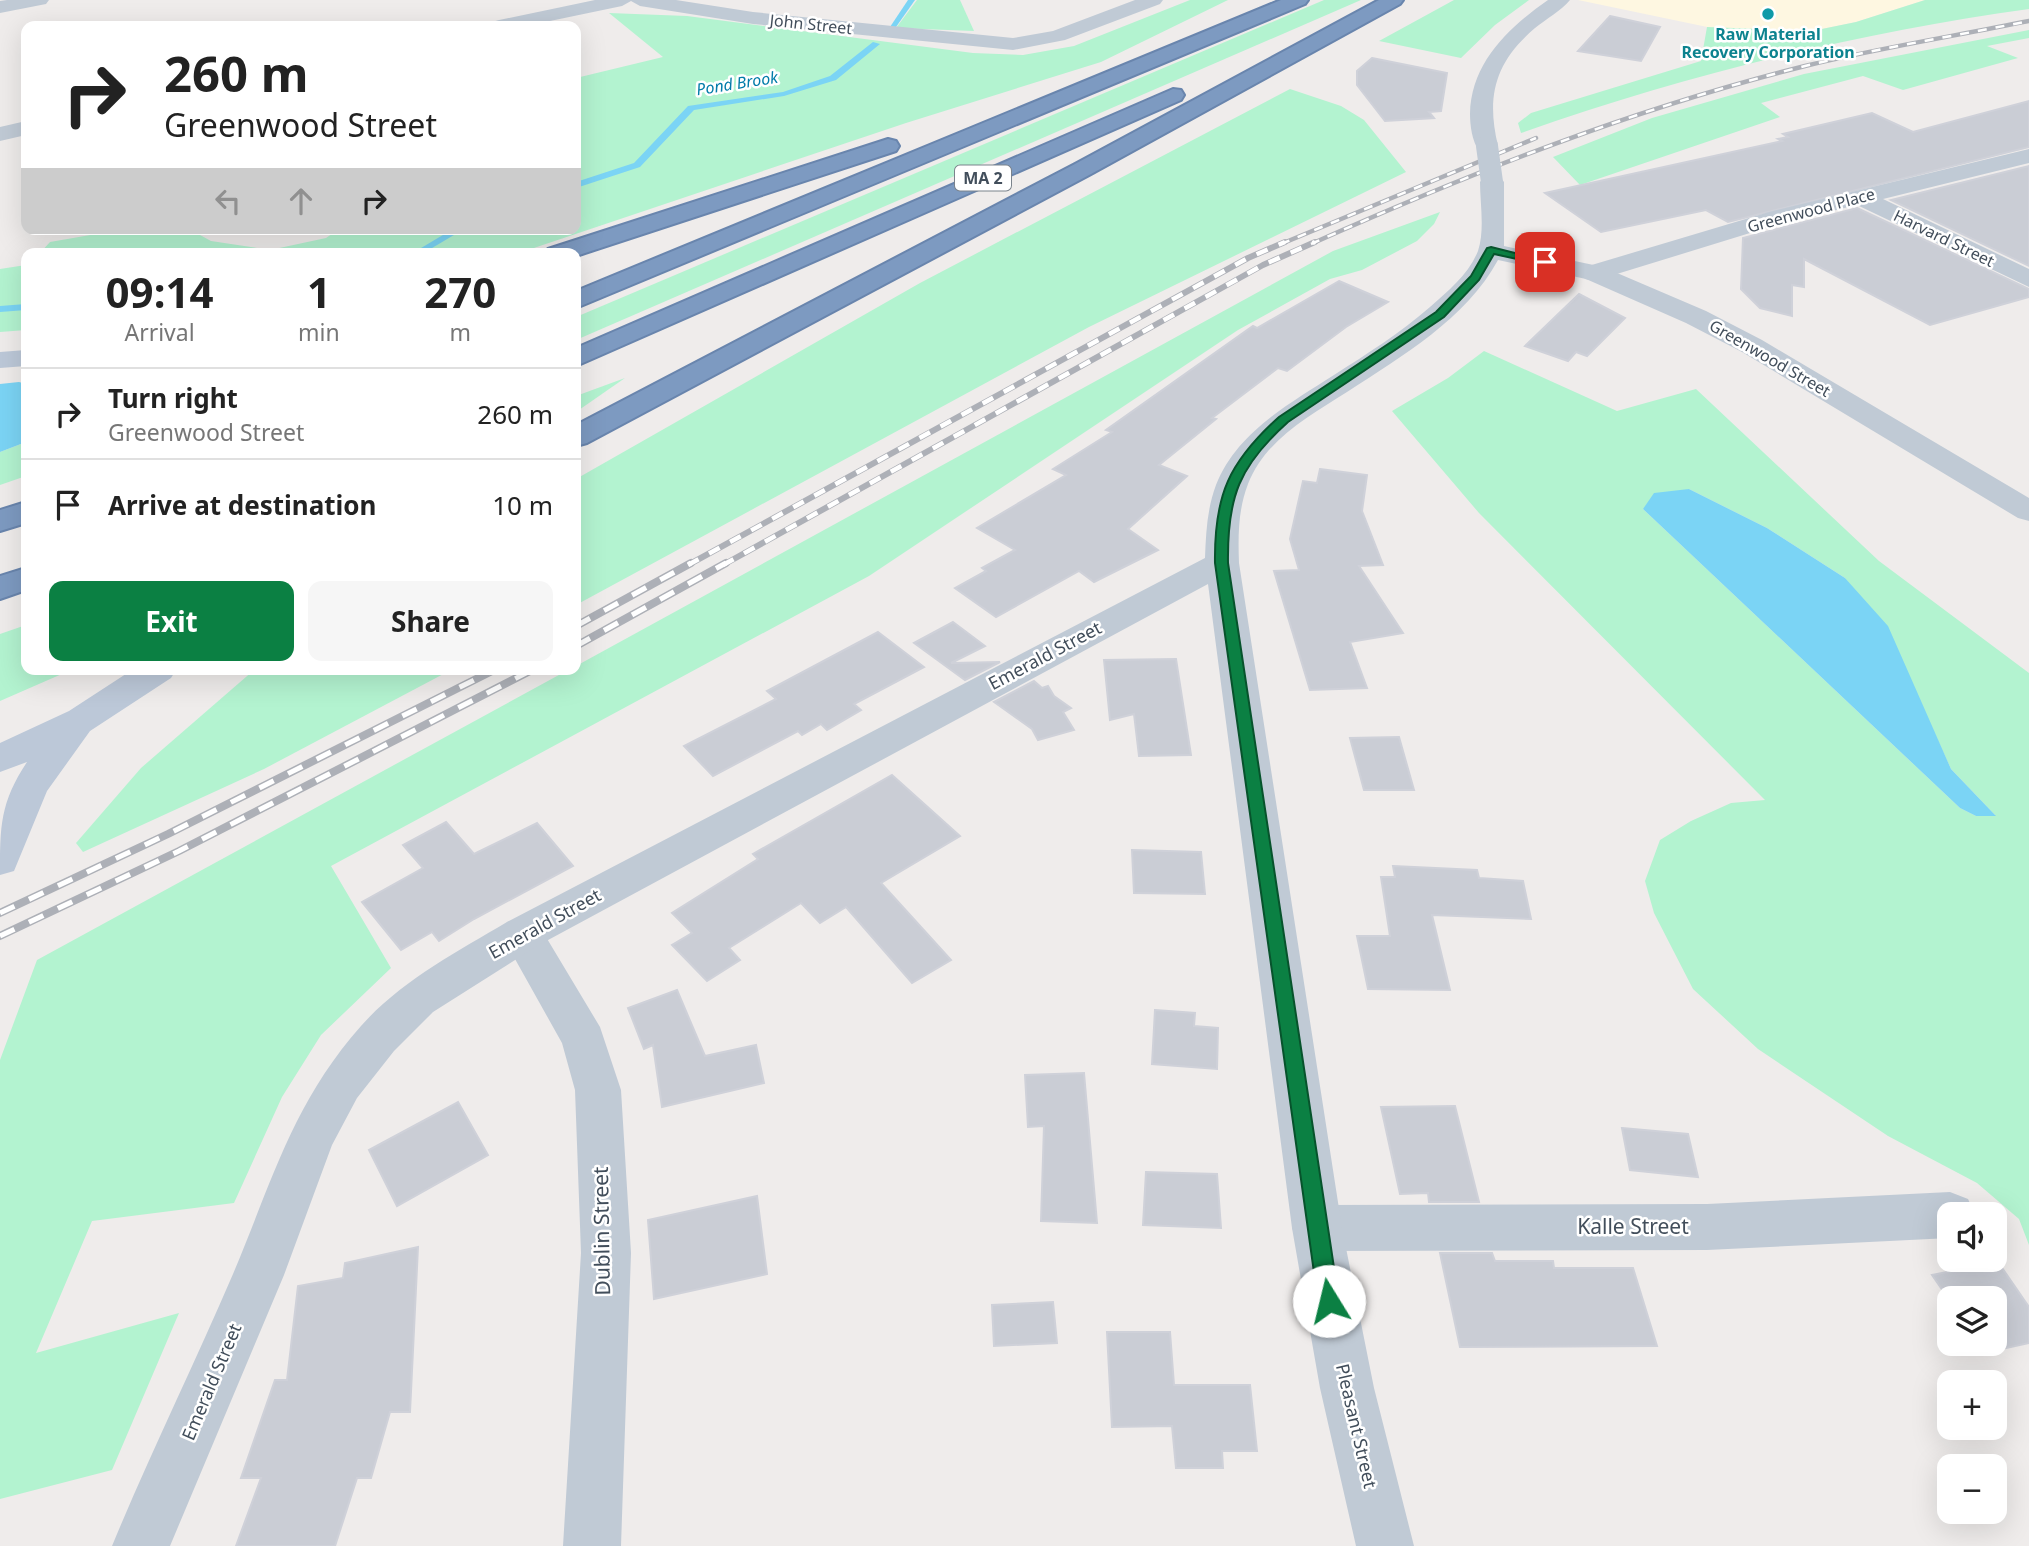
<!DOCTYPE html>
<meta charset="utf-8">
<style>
:root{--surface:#fff;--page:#f6f6f6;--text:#222;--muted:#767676;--line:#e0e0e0;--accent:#0b8043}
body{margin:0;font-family:"Noto Sans",sans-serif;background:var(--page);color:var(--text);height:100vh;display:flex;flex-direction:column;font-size:26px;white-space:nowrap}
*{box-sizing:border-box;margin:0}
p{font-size:23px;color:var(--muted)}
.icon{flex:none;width:38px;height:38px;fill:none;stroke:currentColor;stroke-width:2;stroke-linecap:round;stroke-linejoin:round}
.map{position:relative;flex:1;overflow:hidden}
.details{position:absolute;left:21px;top:248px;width:560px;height:427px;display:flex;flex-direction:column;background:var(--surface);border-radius:14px;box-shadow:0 7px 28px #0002}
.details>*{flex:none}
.banner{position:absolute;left:21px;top:21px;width:560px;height:214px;border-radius:14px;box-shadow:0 7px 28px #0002;background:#fff;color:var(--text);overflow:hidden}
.controls{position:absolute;left:1937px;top:1202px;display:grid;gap:14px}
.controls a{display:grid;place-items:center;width:70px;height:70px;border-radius:14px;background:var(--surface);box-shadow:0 7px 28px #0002;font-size:35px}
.pin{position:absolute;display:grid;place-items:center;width:60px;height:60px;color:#fff;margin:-30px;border-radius:14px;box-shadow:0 4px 10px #0006}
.me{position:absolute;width:77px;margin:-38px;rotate:351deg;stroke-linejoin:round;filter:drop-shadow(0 0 5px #0008)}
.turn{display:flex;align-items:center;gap:24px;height:147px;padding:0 28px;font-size:32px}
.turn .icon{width:91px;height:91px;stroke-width:2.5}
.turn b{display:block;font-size:49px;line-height:60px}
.lanes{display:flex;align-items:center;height:66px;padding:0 28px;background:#0003;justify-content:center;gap:35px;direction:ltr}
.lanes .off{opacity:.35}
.eta{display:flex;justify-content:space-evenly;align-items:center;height:119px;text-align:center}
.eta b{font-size:42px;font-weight:700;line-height:49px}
.action{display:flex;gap:14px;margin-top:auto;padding:14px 28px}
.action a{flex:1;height:80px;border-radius:14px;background:var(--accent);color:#fff;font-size:28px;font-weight:700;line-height:80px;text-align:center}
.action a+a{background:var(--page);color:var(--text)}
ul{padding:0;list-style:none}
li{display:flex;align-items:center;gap:21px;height:91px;padding:0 28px;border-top:2px solid var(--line)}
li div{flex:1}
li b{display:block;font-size:26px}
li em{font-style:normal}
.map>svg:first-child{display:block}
.commercial{fill:#fef7e1}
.green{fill:#b3f3d0;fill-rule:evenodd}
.water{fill:#7bd4f5}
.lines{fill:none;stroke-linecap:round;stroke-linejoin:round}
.stream{fill:#7bd4f5;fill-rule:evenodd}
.building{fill:#cacdd5;stroke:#cfd1d9;stroke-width:2}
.motorway-casing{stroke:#6985ad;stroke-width:4}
.minor{fill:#c0cad5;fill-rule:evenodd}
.tertiary{fill:#c0cad5;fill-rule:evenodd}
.secondary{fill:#bcc8d8;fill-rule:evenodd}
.motorway{fill:#7d9ac1;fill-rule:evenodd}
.rail-far2-casing{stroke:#adb0b7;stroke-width:4.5}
.rail-far1-casing{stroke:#adb0b7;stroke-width:6}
.rail-casing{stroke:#adb0b7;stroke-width:8}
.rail-far2{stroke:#fff;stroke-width:2.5;stroke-dasharray:9;stroke-linecap:butt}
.rail-far1{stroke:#fff;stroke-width:4.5;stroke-dasharray:12;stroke-linecap:butt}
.rail{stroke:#fff;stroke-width:5;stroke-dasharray:16;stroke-linecap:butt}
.tertiary-bridge{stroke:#c0cad5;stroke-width:22}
.route{fill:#0b8043;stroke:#07532c;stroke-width:2}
.culture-dot{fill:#0f9aa8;stroke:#fff;stroke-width:2.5}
.labels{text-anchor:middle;stroke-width:5;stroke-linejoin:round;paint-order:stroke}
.far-street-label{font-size:16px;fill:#424e5b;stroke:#fff}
.far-culture-label{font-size:16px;font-weight:bold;fill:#0d838f;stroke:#fff}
.far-water-label{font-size:16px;font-style:italic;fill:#017ba9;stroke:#fff}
.shield{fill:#fff;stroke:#7b838c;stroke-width:2}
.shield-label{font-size:16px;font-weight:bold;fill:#424e5b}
.street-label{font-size:18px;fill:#424e5b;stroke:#fff}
.near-street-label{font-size:21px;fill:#424e5b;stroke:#fff}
</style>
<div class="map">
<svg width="2029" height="1546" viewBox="0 0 2029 1546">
<rect width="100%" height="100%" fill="#efeceb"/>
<polygon class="commercial" points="1578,0 1925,0 1856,22 1812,31 1773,31 1712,28"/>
<g class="green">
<polygon points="917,0 960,0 974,31 896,28"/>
<polygon points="1190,0 1228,0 1101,62 906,123 516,254 39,254 50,242 125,229 189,229 211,241 270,250 326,238 339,229 576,229 576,78 663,57 609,13 687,16 973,53 1023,55 1074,46"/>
<polygon points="1324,0 1361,0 576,340 576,317"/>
<polygon points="1454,0 1529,0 1495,25 1461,58 1379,41"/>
<path d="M1925,0h104v9c-173,24 -343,66 -508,124l-3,-10 13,-10 170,-52 6,-34 105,4 44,-9z"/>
<polygon points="2029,30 2029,38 1987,46 2018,58 1903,90 1863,76 1761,103 1780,117 1580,185 1553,157 1652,118 1804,74"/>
<polygon points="1290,89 1341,106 1364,120 1406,172 1089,327 576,605 576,479 920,283"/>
<polygon points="1440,212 1434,224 1417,241 1362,270 1330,279 1238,330 869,576 331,866 391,968 321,1035 282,1097 234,1203 92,1221 36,1353 179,1313 112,1470 0,1499 0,1060 37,960 568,670 576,670 576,666 1333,251"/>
<polygon points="26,265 26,330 0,332 0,269"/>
<path d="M1484,351l133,60 79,-22 183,172 150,112v572l-10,-26 -42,-36 -89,-47 -130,-87 -65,-60 -39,-76 -9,-32 15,-41 31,-19 40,-18 34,-3 -286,-287 -87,-102 56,-33zM1689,489l78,39 78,50 85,145 21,46 44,46 -19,1 -16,-8 -317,-299z"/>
<polygon points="625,378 576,412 576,396"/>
<polygon points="26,442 26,476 0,485 0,452"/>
<polygon points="26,625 26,670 71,670 0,701 0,634"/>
<polygon points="254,670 451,670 264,769 83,852 76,843 141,768"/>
</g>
<g class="water">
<polygon points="19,382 26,384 26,442 0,452 0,384"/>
<polygon points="1689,489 1767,528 1845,578 1888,626 1951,769 1996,816 1976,816 1960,808 1643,509 1654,493"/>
</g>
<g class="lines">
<g class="stream">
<polygon points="908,0 915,0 896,27 890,27"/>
<polygon points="873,42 880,44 836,80 784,96 694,110 640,167 576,188 576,182 634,163 688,106 783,92 830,76"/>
<polygon points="453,229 464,229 422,254 411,254"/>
<polygon points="26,304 26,310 0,312 0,306"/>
</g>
</g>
<g class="building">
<polygon points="1610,16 1660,27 1641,61 1578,51"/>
<polygon points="1372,58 1447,73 1441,111 1429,112 1434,118 1385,121 1357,85 1357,71"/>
<polygon points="2029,101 2029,147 1728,222 1706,210 1601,232 1545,193 1782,141 1778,139 1788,137 1783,134 1872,113 1913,132"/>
<polygon points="2029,166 2029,266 1891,200"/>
<polygon points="1857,208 2029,289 2029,297 1930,325 1804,259 1804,287 1792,285 1792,316 1760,308 1741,289 1743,238"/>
<polygon points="1339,281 1388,302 1346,327 1287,371 1278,368 1212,418 1216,419 1159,465 1187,476 1128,529 1158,550 1094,582 1079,571 996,617 955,588 986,571 982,568 1015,550 977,528 1066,475 1053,469 1112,432 1106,430 1253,326 1257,328"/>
<polygon points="1579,294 1625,318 1587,356 1576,352 1568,361 1525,346"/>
<polygon points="1320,469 1367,475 1362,511 1383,565 1359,566 1403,633 1350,642 1367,688 1310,690 1274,571 1299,570 1290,539 1303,481 1317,483"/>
<polygon points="953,622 985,646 951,663 1000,662 965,680 914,643"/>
<polygon points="878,632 924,667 854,704 861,710 827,730 821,724 802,735 798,731 713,776 684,746 776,699 767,691"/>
<polygon points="1176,659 1191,755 1139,756 1134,714 1110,720 1104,660"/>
<polygon points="1034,681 1042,688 1048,686 1054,696 1071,708 1063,712 1074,730 1038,740 1032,729 994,702"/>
<polygon points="1399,737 1414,790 1364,790 1350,738"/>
<polygon points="892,775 960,836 881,883 951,960 912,983 846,907 820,923 801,903 729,948 740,960 707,981 672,945 692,933 672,913 758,859 753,854"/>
<polygon points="446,822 474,854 537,823 573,866 474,919 439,941 432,932 401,950 362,902 423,868 403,845"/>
<polygon points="1132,850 1201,852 1205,894 1134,893"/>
<polygon points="1393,866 1477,870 1479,878 1523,881 1531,919 1432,915 1450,990 1368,989 1357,936 1390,936 1381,877 1395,877"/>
<polygon points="677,990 705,1056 756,1045 764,1083 662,1107 653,1045 644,1049 628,1008"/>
<polygon points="1155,1010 1195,1013 1194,1026 1218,1028 1217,1069 1152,1064"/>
<polygon points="1084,1073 1097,1223 1041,1221 1044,1126 1028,1127 1025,1075"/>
<polygon points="458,1102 488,1155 397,1206 369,1150"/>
<polygon points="1455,1106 1479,1202 1429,1202 1428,1193 1400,1194 1381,1107"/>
<polygon points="1622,1128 1688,1134 1698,1177 1630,1170"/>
<polygon points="1146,1172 1217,1174 1221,1228 1143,1225"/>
<polygon points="757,1196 767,1274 654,1299 648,1220"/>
<polygon points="418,1247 410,1412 390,1412 371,1478 357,1478 335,1546 236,1546 261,1478 241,1478 275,1380 287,1380 298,1286 343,1278 345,1263"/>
<polygon points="1440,1253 1492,1253 1495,1261 1553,1261 1554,1268 1633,1268 1657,1346 1460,1347"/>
<polygon points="1998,1262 2029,1307 2029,1343 1984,1353 1978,1344 1995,1344 1995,1298 1950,1298 1950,1301 1932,1275"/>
<polygon points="1053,1302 1057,1343 994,1346 992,1305"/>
<polygon points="1107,1332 1170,1332 1174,1385 1250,1385 1257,1451 1222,1451 1223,1468 1176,1468 1172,1426 1112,1427"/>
</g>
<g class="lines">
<defs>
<g id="motorway">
<polygon points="1281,0 1308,0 1305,4 576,308 576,291"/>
<polygon points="1379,0 1403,0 1400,4 1091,174 587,443 576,446 576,425 1075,164"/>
<polygon points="1173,89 1181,90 1184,95 1181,100 576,366 576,348"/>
<polygon points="888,139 896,141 899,146 896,151 576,256 576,254 544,254 548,249"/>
<polygon points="26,502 26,523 0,531 0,510"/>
<polygon points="26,568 26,590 0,599 0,576"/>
</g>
</defs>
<use href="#motorway" class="motorway-casing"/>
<g class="minor">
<polygon points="7,0 49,0 46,4 0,13 0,1"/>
<polygon points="595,0 676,0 753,12 1013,38 1053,31 1135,0 1163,0 1160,4 1065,40 1013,50 753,24 640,6 631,1 622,6 526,26 489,26 492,22 499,20"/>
<polygon points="26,121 26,135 0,141 0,127"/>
<polygon points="2029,149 2029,163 1883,199 2029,269 2029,287 1857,205 1786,222 1594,281 1585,279 1581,273 1585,267 1769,212"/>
<polygon points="522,917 537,922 600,1027 621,1090 631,1253 621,1546 563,1546 581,1253 575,1090 562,1043 501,934 507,922"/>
<polygon points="1950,1192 1968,1199 1975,1214 1950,1214 1950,1238 1707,1250 1317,1251 1299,1244 1292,1228 1299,1212 1317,1205 1707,1204"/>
</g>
<g class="tertiary">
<path d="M1548,0h22c-9,11 -24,19 -35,28 -40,34 -49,68 -37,118l-3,5h-16c-7,-10 -9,-26 -9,-37 1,-51 38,-86 78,-114z"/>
<path d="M1492,175l8,2 4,5v64l99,21 103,44 56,29 267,158v23l-11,-3 -276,-166 -56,-29 -100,-44 -88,-19c-32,59 -96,96 -151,132 -38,24 -82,48 -99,92 -10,26 -10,52 -9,79l103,665 32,160 40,158h-58l-36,-158 -28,-160 -84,-644 -671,362 -104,66 -39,39 -37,47 -25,47 -48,130 -114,271h-58c38,-92 82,-181 121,-272 39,-92 59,-170 128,-248 40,-45 94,-73 146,-104l698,-364c1,-25 2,-49 11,-73 21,-53 73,-81 118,-110 33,-21 66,-42 96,-68 18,-16 39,-33 48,-56 7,-21 2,-48 2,-69l4,-5z"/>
</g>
<g class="secondary">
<polygon points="26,350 26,366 0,368 0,352"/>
<path d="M132,670h44l-5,8 -81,53 -43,60 -33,80 -14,4c0,-49 0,-72 27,-113l-27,10v-29l69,-32z"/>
</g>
<use href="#motorway" class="motorway"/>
<defs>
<g id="rail-far2">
<polyline points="1281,244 1536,138"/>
<path d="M1311,244c162,-72 322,-135 494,-178 74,-18 150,-30 224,-45"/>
</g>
<g id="rail-far1">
<polyline points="688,565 1248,258 1285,242"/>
<polyline points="723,565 1263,265 1315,242"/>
</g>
<g id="rail">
<polyline points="576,626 691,563"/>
<polyline points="576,646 726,563"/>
<polyline points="0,913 168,834 494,670"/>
<polyline points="0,936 179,851 532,670"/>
</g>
</defs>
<use href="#rail-far2" class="rail-far2-casing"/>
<use href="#rail-far1" class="rail-far1-casing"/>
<use href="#rail" class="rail-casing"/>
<use href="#rail-far2" class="rail-far2"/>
<use href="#rail-far1" class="rail-far1"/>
<use href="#rail" class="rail"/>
<polyline class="tertiary-bridge" points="1487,146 1492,182"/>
</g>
<path class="route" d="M1491,247l60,15 -6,3 -51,-11 -15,26 -35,37 -156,105c-49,44 -61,75 -60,141l111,738 -3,7 -7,3 -8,-3 -3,-7 -103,-738c-1,-68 14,-101 64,-146l157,-105 35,-36 16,-28z"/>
<circle class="culture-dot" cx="1768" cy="14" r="7"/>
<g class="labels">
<g class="far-street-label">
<text transform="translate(811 24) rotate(6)" y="6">John Street</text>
<text transform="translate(1811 210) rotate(-15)" y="6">Greenwood Place</text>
<text transform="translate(1944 238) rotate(26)" y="6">Harvard Street</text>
<text transform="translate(1770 358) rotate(30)" y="6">Greenwood Street</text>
</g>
<g class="far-culture-label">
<text x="1768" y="40">Raw Material<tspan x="1768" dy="18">Recovery Corporation</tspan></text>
</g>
<g class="far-water-label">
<text transform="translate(737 83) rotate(-9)" y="6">Pond Brook</text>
</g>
<rect class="shield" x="955" y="165.5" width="56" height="25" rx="5"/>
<g class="shield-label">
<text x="983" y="184">MA 2</text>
</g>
<g class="street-label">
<text transform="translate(1045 656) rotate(-28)" y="6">Emerald Street</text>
<text transform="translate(545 924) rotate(-29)" y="6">Emerald Street</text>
<text transform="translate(212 1382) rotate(-67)" y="6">Emerald Street</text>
<text transform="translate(1356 1426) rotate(77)" y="6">Pleasant Street</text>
</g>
<g class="near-street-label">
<text x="1633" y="1234">Kalle Street</text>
<text transform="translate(602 1231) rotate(-91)" y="7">Dublin Street</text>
</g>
</g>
</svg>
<div class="controls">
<a><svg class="icon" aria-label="sound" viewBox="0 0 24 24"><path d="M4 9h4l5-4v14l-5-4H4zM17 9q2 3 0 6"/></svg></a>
<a><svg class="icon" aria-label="layers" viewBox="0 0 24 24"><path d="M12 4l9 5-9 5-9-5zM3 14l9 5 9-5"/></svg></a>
<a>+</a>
<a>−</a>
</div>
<div class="pin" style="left:1545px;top:262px;background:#d93025"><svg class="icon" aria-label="arrive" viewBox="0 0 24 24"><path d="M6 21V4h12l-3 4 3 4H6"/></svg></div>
<svg class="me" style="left:1329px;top:1301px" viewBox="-20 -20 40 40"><circle r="19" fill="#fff"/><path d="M0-13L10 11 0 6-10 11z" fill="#0b8043"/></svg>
<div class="banner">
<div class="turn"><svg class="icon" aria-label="right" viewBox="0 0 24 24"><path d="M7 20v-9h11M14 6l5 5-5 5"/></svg><div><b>260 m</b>Greenwood Street</div></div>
<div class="lanes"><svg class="icon off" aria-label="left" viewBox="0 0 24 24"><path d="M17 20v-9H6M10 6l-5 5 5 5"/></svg><svg class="icon off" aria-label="ahead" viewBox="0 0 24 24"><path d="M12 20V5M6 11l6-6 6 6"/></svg><svg class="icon" aria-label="right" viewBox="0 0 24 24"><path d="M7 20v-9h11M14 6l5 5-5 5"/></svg></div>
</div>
<section class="details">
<div class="eta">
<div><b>09:14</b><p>Arrival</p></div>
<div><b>1</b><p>min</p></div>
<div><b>270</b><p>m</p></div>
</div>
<ul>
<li><svg class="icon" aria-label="right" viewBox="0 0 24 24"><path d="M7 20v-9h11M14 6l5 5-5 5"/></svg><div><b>Turn right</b><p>Greenwood Street</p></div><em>260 m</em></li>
<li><svg class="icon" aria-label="arrive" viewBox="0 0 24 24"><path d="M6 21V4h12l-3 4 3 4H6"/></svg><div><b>Arrive at destination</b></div><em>10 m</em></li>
</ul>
<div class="action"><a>Exit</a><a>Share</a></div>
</section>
</div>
